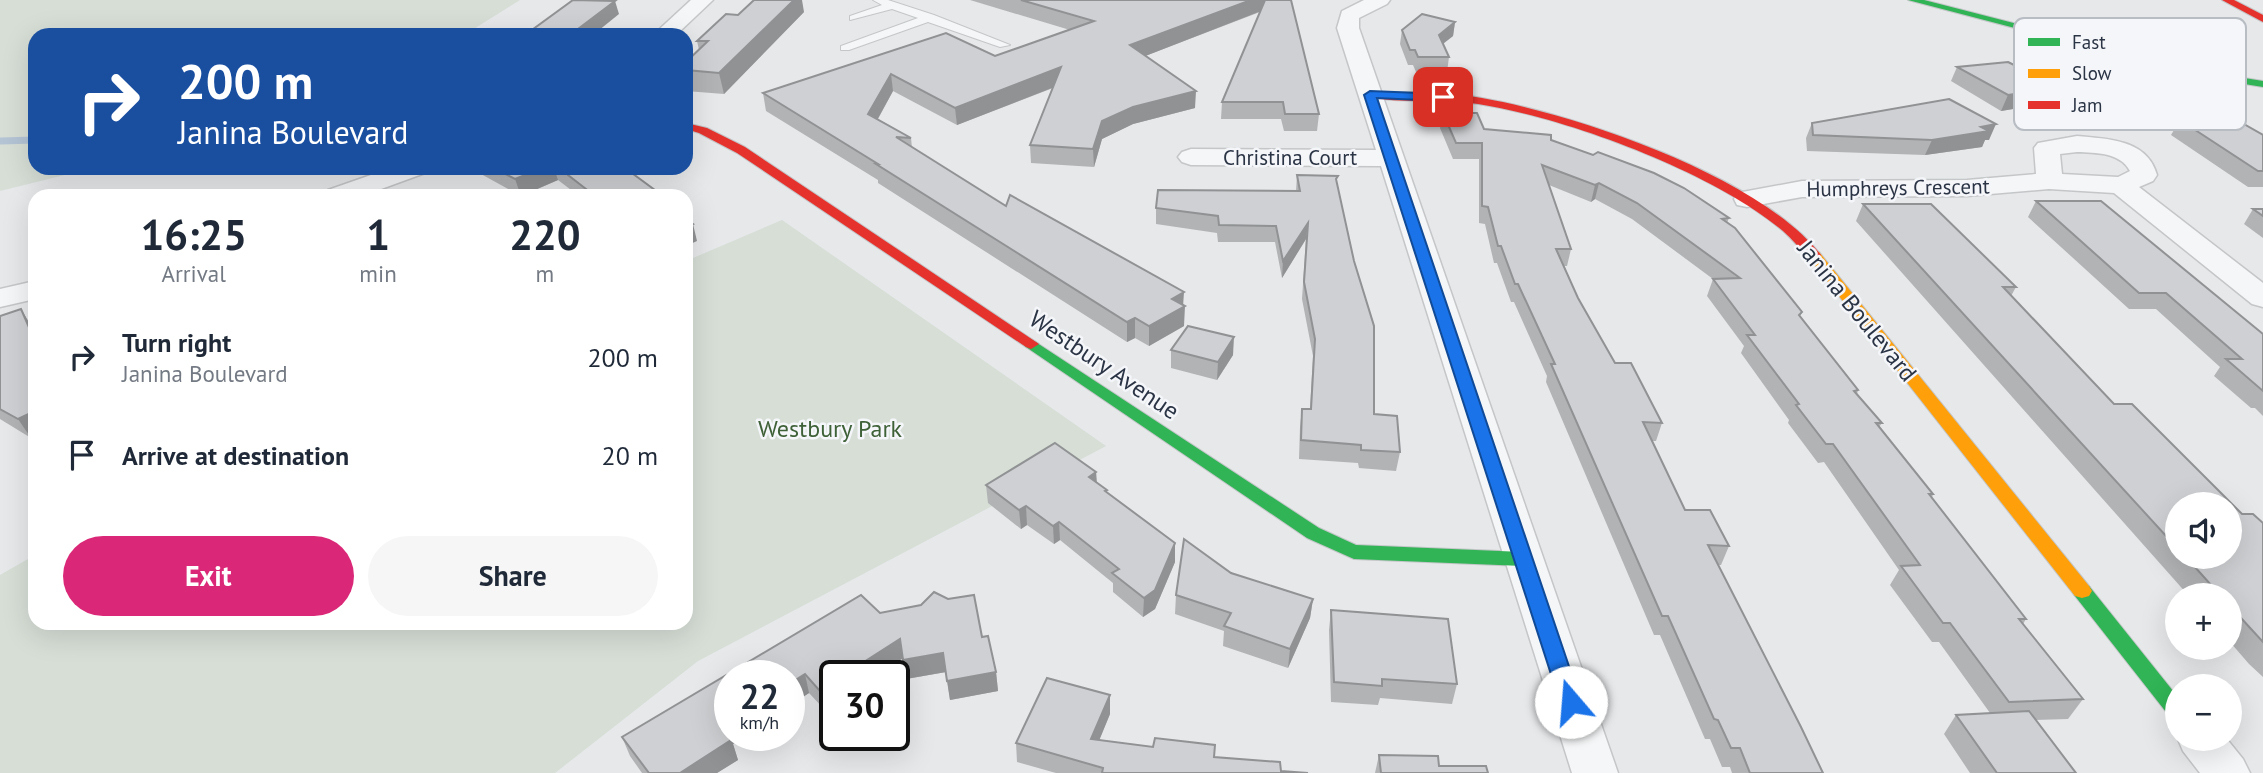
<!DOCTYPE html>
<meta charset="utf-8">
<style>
:root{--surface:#fff;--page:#f6f6f7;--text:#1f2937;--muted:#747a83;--accent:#db2777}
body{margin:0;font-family:"PT Sans",sans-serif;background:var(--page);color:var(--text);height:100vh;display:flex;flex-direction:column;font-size:26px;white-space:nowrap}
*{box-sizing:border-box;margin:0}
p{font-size:23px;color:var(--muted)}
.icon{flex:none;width:38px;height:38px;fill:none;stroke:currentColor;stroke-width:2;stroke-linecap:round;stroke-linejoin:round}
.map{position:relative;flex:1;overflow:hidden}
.drawer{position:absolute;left:28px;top:189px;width:665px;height:441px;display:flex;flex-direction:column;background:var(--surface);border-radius:21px;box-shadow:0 7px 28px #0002}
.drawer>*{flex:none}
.top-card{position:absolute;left:28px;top:28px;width:665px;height:147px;border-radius:21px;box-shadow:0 7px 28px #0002;background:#1a4fa0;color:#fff;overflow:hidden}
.buttons{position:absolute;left:2165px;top:492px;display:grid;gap:14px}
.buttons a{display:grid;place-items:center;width:77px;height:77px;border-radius:50%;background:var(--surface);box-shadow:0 7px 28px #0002;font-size:35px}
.speed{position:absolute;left:714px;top:660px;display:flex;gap:14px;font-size:35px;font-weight:700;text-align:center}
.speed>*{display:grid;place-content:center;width:91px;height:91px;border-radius:50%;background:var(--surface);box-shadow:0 7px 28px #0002;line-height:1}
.speed small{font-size:18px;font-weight:400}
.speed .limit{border:4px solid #111;border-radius:10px;background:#fff;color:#111}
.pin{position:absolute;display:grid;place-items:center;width:60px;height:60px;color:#fff;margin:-30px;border-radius:14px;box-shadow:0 4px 10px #0006}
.me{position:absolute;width:77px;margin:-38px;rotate:342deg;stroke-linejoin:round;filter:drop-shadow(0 0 5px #0008)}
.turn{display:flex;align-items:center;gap:24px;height:147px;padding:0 35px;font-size:32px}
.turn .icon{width:91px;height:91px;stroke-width:2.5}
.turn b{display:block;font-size:49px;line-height:60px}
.eta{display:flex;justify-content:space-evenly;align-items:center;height:119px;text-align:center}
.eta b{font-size:42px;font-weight:700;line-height:49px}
.cta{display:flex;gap:14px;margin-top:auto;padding:14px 35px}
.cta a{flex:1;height:80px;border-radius:42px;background:var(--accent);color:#fff;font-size:28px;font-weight:700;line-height:80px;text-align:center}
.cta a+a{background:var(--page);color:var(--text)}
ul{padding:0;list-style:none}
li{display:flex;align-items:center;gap:21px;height:98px;padding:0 35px}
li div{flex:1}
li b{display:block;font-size:26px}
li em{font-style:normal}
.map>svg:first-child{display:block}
.green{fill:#d6ded6}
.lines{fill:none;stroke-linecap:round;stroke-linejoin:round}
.stream{stroke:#b4c4d5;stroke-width:7}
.lane-casing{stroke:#c4c6c8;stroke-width:2}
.street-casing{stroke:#c4c6c8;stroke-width:3}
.fast-casing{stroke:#c4c6c8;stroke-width:2}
.slow-casing{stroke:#c4c6c8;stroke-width:2}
.jam-casing{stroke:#c4c6c8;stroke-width:2}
.lane{fill:#f5f6f7;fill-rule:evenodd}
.street{fill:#f5f6f7;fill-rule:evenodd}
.fast{fill:#30b455;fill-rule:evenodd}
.slow{fill:#ff9f0a;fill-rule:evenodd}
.jam{fill:#e5322d;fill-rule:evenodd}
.wall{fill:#b1b3b5;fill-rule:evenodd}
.shaded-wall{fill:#909294}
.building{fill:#ced0d3;stroke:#909294;stroke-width:2}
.route{fill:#1a73e8;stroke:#114b97;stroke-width:2}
.labels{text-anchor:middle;stroke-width:5;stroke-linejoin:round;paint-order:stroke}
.far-street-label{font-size:21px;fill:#2b3445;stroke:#f4f6f9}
.street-label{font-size:24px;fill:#2b3445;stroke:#f4f6f9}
.park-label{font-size:24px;fill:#3f6138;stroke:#f4f6f9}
.key{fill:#f4f6f9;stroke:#b8bcc3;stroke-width:2}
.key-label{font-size:19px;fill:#2b3445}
</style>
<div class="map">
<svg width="2263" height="773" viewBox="0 0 2263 773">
<rect width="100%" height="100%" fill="#e6e8ea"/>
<g class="green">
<polygon points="0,0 520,0 464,35 35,35 35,168 93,168 0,191"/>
<polygon points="782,220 1106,446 698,661 555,773 0,773 0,575 35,555 35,623 686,623 686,261"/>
</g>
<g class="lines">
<polyline class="stream" points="1,141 35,140"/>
<defs>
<polygon id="lane" points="873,0 888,0 934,15 1010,45 1000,47 928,22 849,50 841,50 841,46 918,18 892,9 850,20 850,16 882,5"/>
<g id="street">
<polygon points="691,0 713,0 676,35 653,35"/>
<polygon points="1364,0 1390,0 1387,4 1359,18 1359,28 1618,773 1572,773 1381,166 1191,165 1182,162 1178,157 1182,152 1191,149 1376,150 1337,28 1342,11"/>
<path d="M2077,136c31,3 70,3 80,39l-4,6 -14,6 124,96v24l-11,-3 -138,-111 -65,-4 -82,7 -165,1 -55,10 -10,-2 -3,-6 3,-6 65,-12 165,-1 69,-6 -2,-26 4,-5zM2077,152c19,1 43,0 53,19l-12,6 -56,-3 -2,-20z"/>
<polygon points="391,168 429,168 425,173 362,196 324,196 328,190"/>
<polygon points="35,281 35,299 0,307 0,289"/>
<polygon points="2177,737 2226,738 2243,759 2250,773 2200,773 2183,751"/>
</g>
<g id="fast">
<polygon points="1908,0 1924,0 2201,71 2263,81 2263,87 2201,77"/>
<polygon points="1031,339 1319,528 1356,545 1523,552 1530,554 1532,559 1530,564 1523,566 1354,559 1307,538 1026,347 1023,344"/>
<polygon points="2082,584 2089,586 2177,696 2177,720 2170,717 2075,596 2072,591 2075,586"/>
</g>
<polygon id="slow" points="1814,251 1819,252 2089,586 2092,591 2089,596 2082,598 2075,596 1809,258 1807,255 1809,252"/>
<g id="jam">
<polygon points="2222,0 2234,0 2263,15 2263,22"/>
<path d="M1370,92c37,0 75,-1 112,6 97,17 277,78 339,157l-2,3h-10c-9,-9 -17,-19 -26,-27 -70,-59 -215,-113 -305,-127 -37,-6 -76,0 -112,-7l-2,-2z"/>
<polygon points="686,123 707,128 745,147 1039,344 1031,349 1026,347 737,153 699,133 686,129"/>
</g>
</defs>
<use href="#lane" class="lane-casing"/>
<use href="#street" class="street-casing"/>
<use href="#fast" class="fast-casing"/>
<use href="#slow" class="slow-casing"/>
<use href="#jam" class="jam-casing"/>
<use href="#lane" class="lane"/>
<use href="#street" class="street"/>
<use href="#fast" class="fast"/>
<use href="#slow" class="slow"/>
<use href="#jam" class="jam"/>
</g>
<g class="wall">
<polygon points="970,0 1291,0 1319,114 1317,131 1284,131 1281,119 1221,119 1222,102 1260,12 1145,56 1195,108 1133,124 1102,139 1094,167 1031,163 1030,145 1053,88 957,125 893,91 878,119 911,138 912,148 1006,206 1183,306 1184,326 1149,346 1135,338 1127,342 878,183 878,180 766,111 763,93 995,56 1070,30"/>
<polygon points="804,12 724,94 686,91 686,62 699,50 697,41 738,15"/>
<polygon points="1455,22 1453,36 1443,44 1449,57 1447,72 1416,72 1413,65 1408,65 1400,44 1402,30"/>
<polygon points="2014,65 2093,82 2086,97 2001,111 1951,81 1957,67"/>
<polygon points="1443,113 1484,129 1551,140 1729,218 1727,223 1802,312 1800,316 1858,390 1857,394 1882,423 1879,427 1933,494 1932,498 2026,619 2023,624 2083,699 2068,719 2035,720 2076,773 1970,773 1944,734 1956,715 1990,713 1939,642 1932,642 1890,585 1899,570 1824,462 1818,463 1788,423 1789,420 1741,353 1744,346 1707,296 1713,279 1632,219 1595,199 1591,202 1549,185 1571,249 1567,266 1564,266 1578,298 1615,363 1662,423 1656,441 1652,441 1685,510 1729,546 1721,565 1718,565 1823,773 1732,773 1730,767 1722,767 1710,739 1705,739 1660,635 1654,635 1546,382 1547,376 1514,302 1511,302 1497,263 1494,263 1485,224 1479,223 1479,159 1453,159 1440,128"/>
<polygon points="2180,120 2263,135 2263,187 2248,187 2171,135"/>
<polygon points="1812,123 1989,140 1985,140 1982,147 1925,155 1807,151 1806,138"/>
<polygon points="479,168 625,168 663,196 579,196 558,180 521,196 481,174"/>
<polygon points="1297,175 1337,183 1374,414 1400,452 1396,471 1359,468 1358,463 1299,459 1300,427 1302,409 1310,409 1313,356 1302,299 1306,239 1282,278 1275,242 1218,242 1217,233 1156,224 1156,208 1296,191"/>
<polygon points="2036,201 2263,334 2263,416 2255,408 2251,408 2214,376 2220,367 2156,309 2129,309 2028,217"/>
<path d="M1863,204l153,83 -5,9 103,108 128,110 21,9v154l-14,-13 -19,-22v-47h-42l-332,-374zM2177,504l53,52h-53z"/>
<polygon points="2253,209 2263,209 2263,238 2244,224"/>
<polygon points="21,309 32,327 31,438 0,419 0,316"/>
<polygon points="1171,350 1233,355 1217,380 1171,368"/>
<polygon points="1096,472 1097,482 1107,490 1107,492 1175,562 1155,609 1143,617 1113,592 1113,583 1060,540 1054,544 1027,525 1021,529 988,503 986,485"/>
<polygon points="1231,573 1313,599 1310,618 1288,668 1223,646 1224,631 1175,614 1176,595"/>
<polygon points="1331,610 1457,684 1452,704 1380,698 1378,705 1331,702 1329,630"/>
<polygon points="880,613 996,672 998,691 950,700 946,672 906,679 902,659 876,676 835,676 835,702 824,709 809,693 789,706 789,676 730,735 746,735 733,744 738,760 717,773 642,773 630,756 622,737"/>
<polygon points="1110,695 1110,714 1099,740 1215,757 1281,771 1308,773 1056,773 1017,762 1016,743"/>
<polygon points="1379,755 1439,766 1488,773 1375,773"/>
</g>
<g class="shaded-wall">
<polygon points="794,0 802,0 804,12 724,94 719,73"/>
<polygon points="1251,0 1267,0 1266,9 1130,62 1130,45"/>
<polygon points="615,1 619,14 593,35 570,35"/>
<polygon points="1455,22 1453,36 1436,49 1439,35"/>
<polygon points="1061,67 1062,84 957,125 955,108"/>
<polygon points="891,74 893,91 871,131 868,114"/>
<polygon points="2093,82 2086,97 2001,111 2008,95"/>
<polygon points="1196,91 1195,108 1133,124 1102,139 1094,167 1093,149 1102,121 1133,107"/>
<polygon points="1996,124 1989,140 1985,140 1982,147 1925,155 1932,140 1981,127"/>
<polygon points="543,168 554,168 558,180 521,196 515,179"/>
<polygon points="1599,183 1595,199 1591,202 1595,185"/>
<polygon points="686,216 689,226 693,224 697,241 686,246"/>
<polygon points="1308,223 1306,239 1282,278 1283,261"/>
<polygon points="1184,292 1183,307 1185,306 1184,326 1149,346 1149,326 1172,299"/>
<polygon points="21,309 35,333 35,341"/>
<polygon points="1135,318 1135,338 1127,342 1127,322"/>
<polygon points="1234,337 1233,355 1217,380 1218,362"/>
<polygon points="35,411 35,436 31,438 18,419"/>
<polygon points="1096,472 1097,491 1089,477"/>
<polygon points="1026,506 1027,525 1021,529 1019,510"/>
<polygon points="1059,522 1060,540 1054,544 1053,526"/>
<polygon points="1175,543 1175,562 1155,609 1143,617 1144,598"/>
<polygon points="1313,599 1310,618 1288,668 1290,649"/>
<polygon points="900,639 903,658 876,676 842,676"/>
<polygon points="943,653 946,672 906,679 903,660"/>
<polygon points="996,672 998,691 950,700 947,681"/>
<polygon points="805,674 809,693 789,706 789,684"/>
<polygon points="835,680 835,702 824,709 819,690"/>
<polygon points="1110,695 1110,714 1092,758 1091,739"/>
<polygon points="730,723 730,735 746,735 733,744 738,760 717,773 680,773 721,728"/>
</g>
<g class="building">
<polygon points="573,0 615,1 570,35 525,35"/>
<polygon points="754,0 794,0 719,73 686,70 686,62 708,41 697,41 726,14 738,15"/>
<polygon points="1021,0 1251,0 1130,45 1196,91 1133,107 1102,121 1093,149 1030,145 1061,67 955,108 891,74 868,114 911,138 896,137 1006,206 1010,195 1184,292 1172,299 1185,306 1149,326 1135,318 1127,322 876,164 878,164 763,93 946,33 995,56 1094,21"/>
<polygon points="1265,0 1291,0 1319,114 1285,114 1283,102 1222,102"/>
<polygon points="1422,14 1455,22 1439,35 1449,57 1418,57 1415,50 1410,50 1402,30"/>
<polygon points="2008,62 2014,65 2093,79 2093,82 2008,95 1957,67"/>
<polygon points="1949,99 1996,124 1981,127 1989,131 1932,140 1813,135 1812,123"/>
<polygon points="1443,113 1477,113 1484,129 1551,135 1551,140 1593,155 1598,152 1654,173 1684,188 1729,218 1722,219 1735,228 1802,312 1799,315 1858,390 1854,391 1882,423 1876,423 1933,494 1929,494 2026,619 2019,619 2083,699 2009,702 1950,623 1943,623 1901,566 1920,565 1833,444 1826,444 1796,405 1799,404 1747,335 1755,335 1713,279 1740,278 1637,203 1599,183 1595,185 1542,165 1571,249 1556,249 1578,298 1615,363 1631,363 1662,423 1643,422 1685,510 1710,510 1729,546 1708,545 1801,727 1823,773 1750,773 1740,748 1731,748 1718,720 1714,719 1668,616 1662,616 1551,364 1555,364 1518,284 1515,284 1501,246 1498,246 1488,207 1482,206 1482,143 1456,143"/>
<polygon points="2228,115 2263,135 2263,171 2258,171 2180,120"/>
<polygon points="494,168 543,168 515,179"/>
<polygon points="559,168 625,168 663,196 595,196"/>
<polygon points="1297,175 1338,176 1336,179 1354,261 1374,326 1374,414 1397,416 1400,452 1361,450 1361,445 1301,440 1302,409 1311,409 1315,339 1304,282 1308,223 1283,261 1276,226 1219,225 1218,216 1156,208 1158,190 1300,191"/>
<polygon points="380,192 383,196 368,196"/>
<polygon points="2036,201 2101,201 2263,334 2263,391 2226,359 2242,359 2166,293 2139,293"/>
<polygon points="1863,204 1931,204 2016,287 2003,287 2114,404 2132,404 2242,514 2253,514 2263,523 2263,642 2230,606 2230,595 2220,595 2185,556 2230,556 2230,504 2177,504 2177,548"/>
<polygon points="2253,209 2263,209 2263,216"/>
<polygon points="686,219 693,224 686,227"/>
<polygon points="21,309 35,341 35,411 18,419 0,409 0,316"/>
<polygon points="1188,326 1234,337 1218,362 1171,350"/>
<polygon points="1055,443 1096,472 1089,477 1107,490 1105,491 1175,543 1155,590 1144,598 1112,573 1119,569 1059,522 1053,526 1026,506 1019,510 986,485"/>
<polygon points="1184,539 1231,573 1313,599 1290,649 1224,626 1231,613 1176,595"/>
<polygon points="934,592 948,599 974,595 982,637 988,636 996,672 947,681 943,653 903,660 900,639 842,676 835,676 835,680 819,690 805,674 789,684 789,676 730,676 730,723 721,728 731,740 680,773 649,773 622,737 861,595 880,613 921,605"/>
<polygon points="1331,610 1448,619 1457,684 1382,679 1382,686 1334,682"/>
<polygon points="1047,678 1110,695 1091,739 1153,747 1155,738 1215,745 1214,757 1280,762 1281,771 1308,773 1102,773 1103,768 1016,743"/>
<polygon points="2029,711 2076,773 1997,773 1956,715"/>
<polygon points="1379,755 1438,756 1439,766 1486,766 1488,773 1381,773"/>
</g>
<polygon class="route" points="1370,91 1443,94 1449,97 1443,101 1377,98 1581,702 1578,708 1571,710 1563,708 1560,702 1364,95"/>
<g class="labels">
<g class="far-street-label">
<text x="1290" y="165">Christina Court</text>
<text transform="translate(1898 188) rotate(-1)" y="7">Humphreys Crescent</text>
</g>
<g class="street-label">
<text transform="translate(1857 311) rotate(51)" y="8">Janina Boulevard</text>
<text transform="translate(1104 365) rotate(34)" y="8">Westbury Avenue</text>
</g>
<g class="park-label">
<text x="830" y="437">Westbury Park</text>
</g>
</g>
<rect x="2014" y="18" width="232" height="112" rx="10" class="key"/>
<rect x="2028" y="38" width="32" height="8" fill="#30b455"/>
<rect x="2028" y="69" width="32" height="9" fill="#ff9f0a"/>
<rect x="2028" y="101" width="32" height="8" fill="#e5322d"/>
<g class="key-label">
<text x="2072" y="49">Fast</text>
<text x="2072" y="80">Slow</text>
<text x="2072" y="112">Jam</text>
</g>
</svg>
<div class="buttons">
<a><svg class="icon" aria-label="sound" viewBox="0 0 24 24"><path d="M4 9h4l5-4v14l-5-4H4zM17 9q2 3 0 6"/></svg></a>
<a>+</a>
<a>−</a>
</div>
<div class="speed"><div>22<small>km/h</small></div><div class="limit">30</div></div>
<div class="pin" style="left:1443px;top:97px;background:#d93025"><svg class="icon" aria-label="arrive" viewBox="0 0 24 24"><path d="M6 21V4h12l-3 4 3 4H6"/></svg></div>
<svg class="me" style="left:1571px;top:702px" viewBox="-20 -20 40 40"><circle r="19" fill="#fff"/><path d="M0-13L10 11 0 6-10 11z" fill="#1a73e8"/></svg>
<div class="top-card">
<div class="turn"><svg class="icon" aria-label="right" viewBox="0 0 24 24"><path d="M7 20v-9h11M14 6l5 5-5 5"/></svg><div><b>200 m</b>Janina Boulevard</div></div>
</div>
<section class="drawer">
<div class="eta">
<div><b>16:25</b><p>Arrival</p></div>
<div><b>1</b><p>min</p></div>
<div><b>220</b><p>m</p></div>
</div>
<ul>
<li><svg class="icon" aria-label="right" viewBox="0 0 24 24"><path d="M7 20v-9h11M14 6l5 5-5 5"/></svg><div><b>Turn right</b><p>Janina Boulevard</p></div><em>200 m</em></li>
<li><svg class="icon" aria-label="arrive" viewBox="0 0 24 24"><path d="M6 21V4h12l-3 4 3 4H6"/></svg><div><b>Arrive at destination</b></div><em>20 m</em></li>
</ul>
<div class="cta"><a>Exit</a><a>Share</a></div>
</section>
</div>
